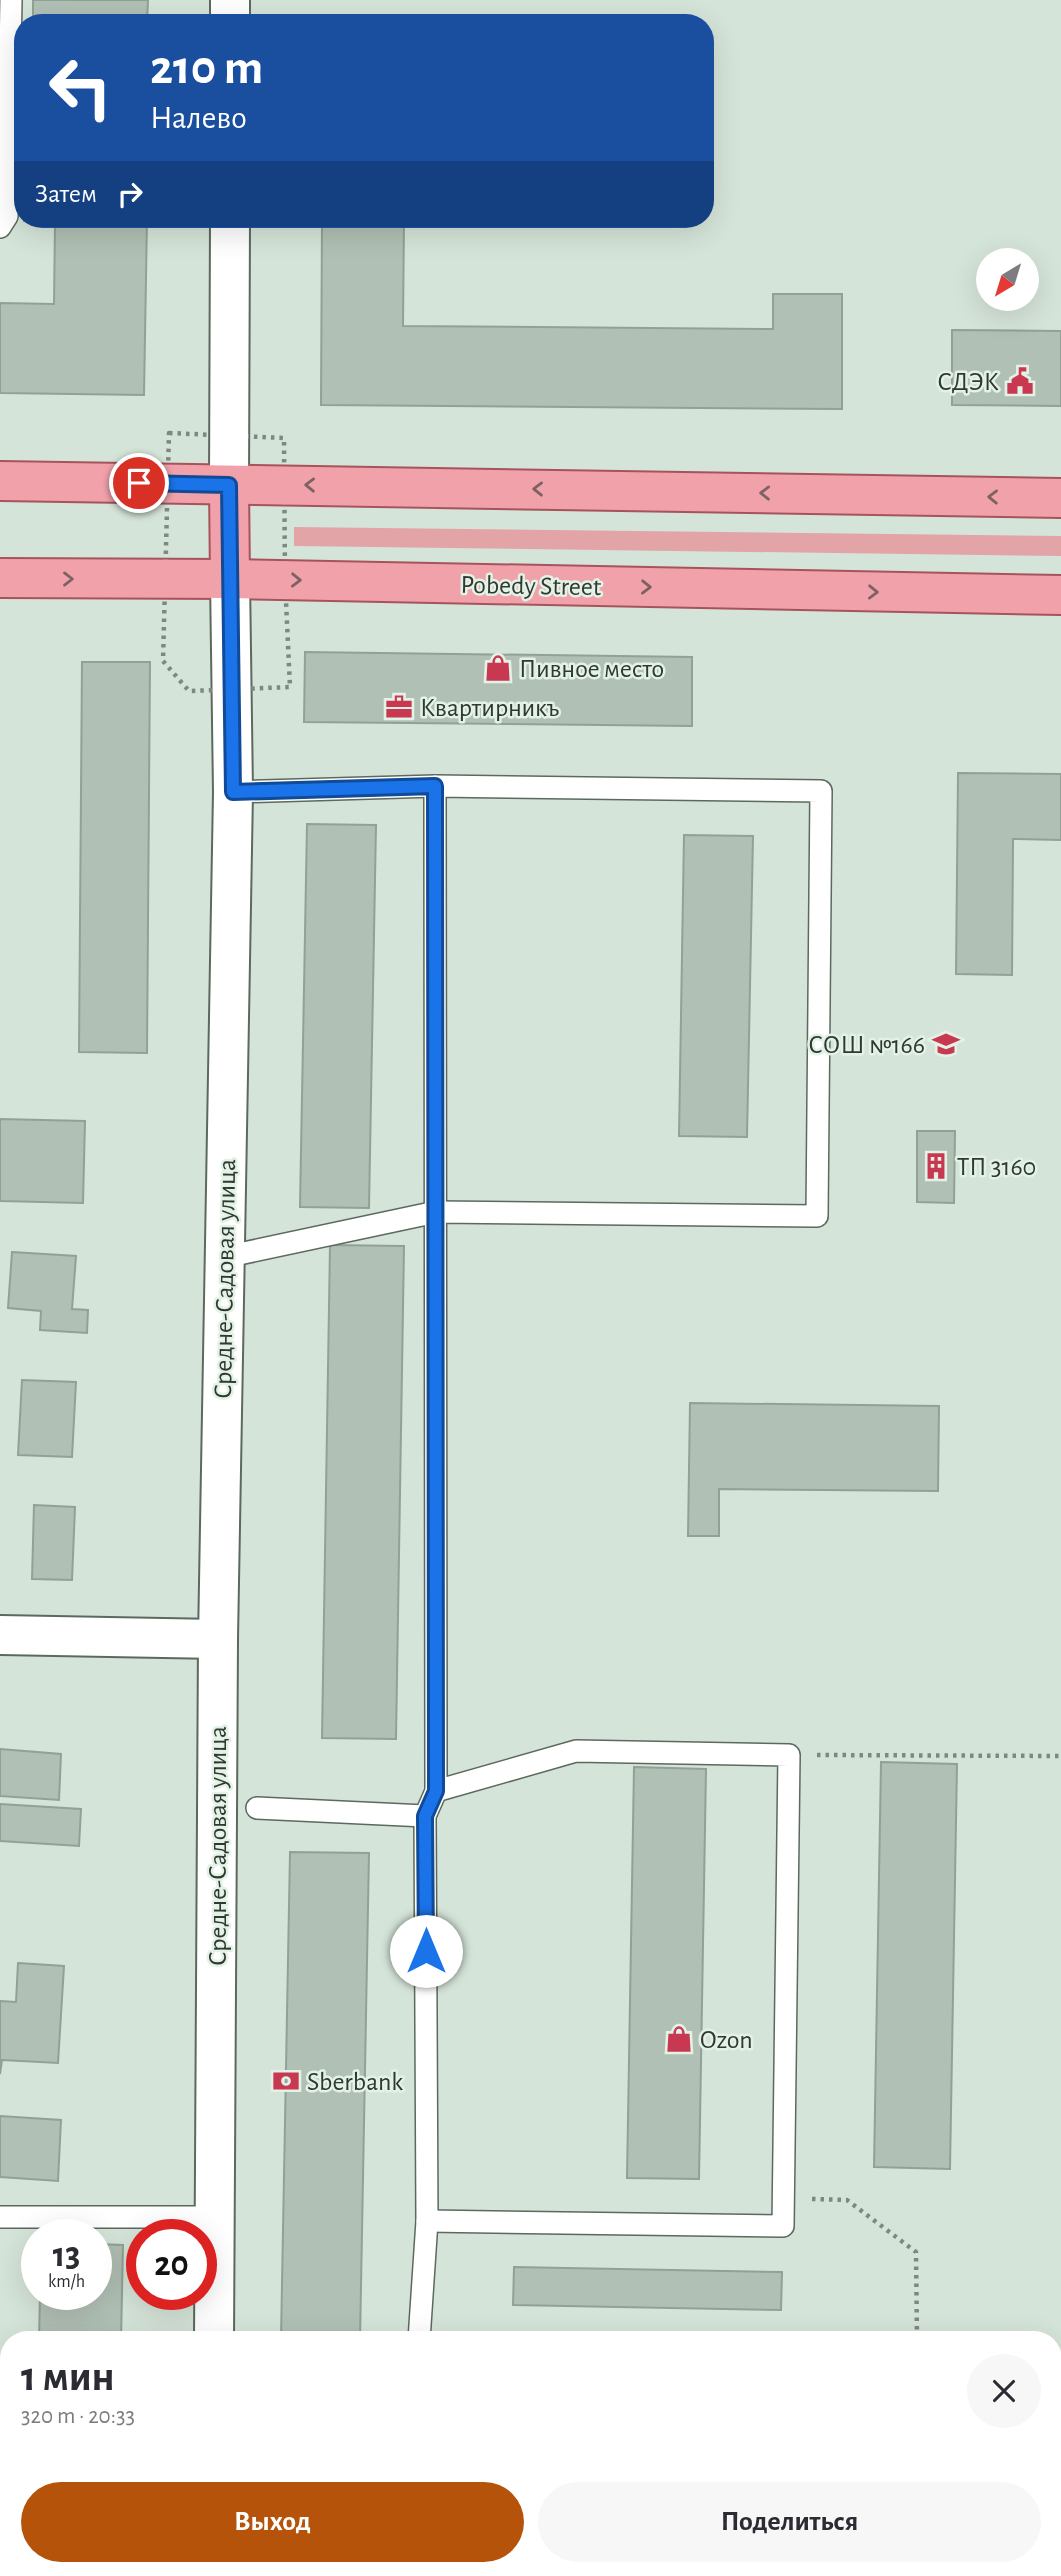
<!DOCTYPE html>
<html lang="ru">
<meta charset="utf-8">
<style>
:root{--surface:#fff;--page:#f7f7f7;--text:#2b2b33;--muted:#7c7c81;--accent:#b45309}
body{margin:0;font-family:"Alegreya Sans",sans-serif;background:var(--page);color:var(--text);height:100vh;display:flex;flex-direction:column;font-size:26px;white-space:nowrap}
*{box-sizing:border-box;margin:0}
p{font-size:23px;color:var(--muted)}
.icon{flex:none;width:38px;height:38px;fill:none;stroke:currentColor;stroke-width:2;stroke-linecap:round;stroke-linejoin:round}
.map{position:relative;flex:1;overflow:hidden}
.sheet{position:absolute;left:0px;top:2331px;width:1062px;height:245px;display:flex;flex-direction:column;background:var(--surface);border-radius:28px 28px 0 0;box-shadow:0 7px 28px #0002}
.sheet>*{flex:none}
.top-card{position:absolute;left:14px;top:14px;width:700px;height:214px;border-radius:28px;box-shadow:0 7px 28px #0002;background:#1a4fa0;color:#fff;overflow:hidden}
.needle{width:46px;rotate:218deg}
.buttons{position:absolute;left:976px;top:248px;display:grid;gap:14px}
.buttons a{display:grid;place-items:center;width:63px;height:63px;border-radius:50%;background:var(--surface);box-shadow:0 7px 28px #0002;font-size:35px}
.speed{position:absolute;left:21px;top:2219px;display:flex;gap:14px;font-size:35px;font-weight:700;text-align:center}
.speed>*{display:grid;place-content:center;width:91px;height:91px;border-radius:50%;background:var(--surface);box-shadow:0 7px 28px #0002;line-height:1}
.speed small{font-size:18px;font-weight:400}
.speed .limit{border:10px solid #d22;background:#fff;color:#111}
.pin{position:absolute;display:grid;place-items:center;width:60px;height:60px;color:#fff;margin:-30px;border:4px solid #fff;border-radius:50%;box-shadow:0 2px 7px #0007}
.me{position:absolute;width:77px;margin:-38px;rotate:0deg;stroke-linejoin:round;filter:drop-shadow(0 0 5px #0008)}
.turn{display:flex;align-items:center;gap:24px;height:147px;padding:0 21px;font-size:32px}
.turn .icon{width:91px;height:91px;stroke-width:2.5}
.turn b{display:block;font-size:49px;line-height:60px}
.then{display:flex;align-items:center;height:66px;padding:0 21px;background:#0003;gap:14px;font-size:26px}
.round{display:grid;place-items:center;flex:none;width:74px;height:74px;border-radius:37px;background:var(--page)}
.headline{display:flex;align-items:center;justify-content:space-between;height:119px;padding:0 21px}
h1{font-size:42px;font-weight:700;line-height:52px}
.primary-button{display:flex;gap:14px;margin-top:auto;padding:14px 21px}
.primary-button a{flex:1;height:80px;border-radius:42px;background:var(--accent);color:#fff;font-size:28px;font-weight:700;line-height:80px;text-align:center}
.primary-button a+a{background:var(--page);color:var(--text)}
.map>svg:first-child{display:block}
.green{fill:#e3a4a7}
.building{fill:#b1c0b4;stroke:#92a195;stroke-width:2}
.lines{fill:none;stroke-linecap:round;stroke-linejoin:round}
.lane-casing{stroke:#5c695e;stroke-width:24}
.street-casing{stroke:#5c695e;stroke-width:42}
.secondary-casing{stroke:#5c695e;stroke-width:42}
.primary-casing{stroke:#a7535c;stroke-width:42}
.path{stroke:#7e8880;stroke-width:4.5;stroke-dasharray:3.5 5;stroke-linecap:butt}
.lane{stroke:#fff;stroke-width:21}
.street{stroke:#fff;stroke-width:38}
.secondary{stroke:#fff;stroke-width:38}
.primary{stroke:#f1a1aa;stroke-width:38}
.oneway{stroke:#7e6162}
.route-casing{stroke:#114b97;stroke-width:18}
.route{stroke:#1a73e8;stroke-width:12}
.labels{text-anchor:middle;stroke-width:5;stroke-linejoin:round;paint-order:stroke}
.poi-label{font-size:26px;fill:#313732;stroke:#e2f2e5;text-anchor:start}
.street-label{font-size:26px;fill:#313732;stroke:#e2f2e5}
</style>
<div class="map">
<svg width="1061" height="2576" viewBox="0 0 1061 2576">
<rect width="100%" height="100%" fill="#d5e4d8"/>
<polygon class="green" points="294,527 1061,536 1061,556 294,546"/>
<g class="building">
<polygon points="33,0 148,0 147,23 33,23"/>
<polygon points="24,219 147,219 144,395 0,393 0,303 54,304 55,222 24,221"/>
<polygon points="322,219 404,219 403,326 773,329 773,294 842,294 842,409 321,405"/>
<polygon points="952,330 1061,331 1061,406 952,405"/>
<polygon points="305,652 692,657 692,726 304,722"/>
<polygon points="82,662 150,662 147,1053 79,1052"/>
<polygon points="958,773 1061,774 1061,840 1013,839 1012,975 956,974"/>
<polygon points="307,824 376,825 369,1208 300,1207"/>
<polygon points="684,835 753,836 747,1137 679,1136"/>
<polygon points="0,1119 85,1121 83,1203 0,1201"/>
<polygon points="917,1131 955,1131 954,1203 917,1202"/>
<polygon points="330,1245 404,1246 396,1739 322,1738"/>
<polygon points="12,1252 76,1256 72,1309 88,1310 87,1333 40,1330 41,1311 8,1308"/>
<polygon points="22,1380 76,1382 72,1457 18,1455"/>
<polygon points="690,1403 939,1406 938,1491 719,1489 719,1536 688,1536"/>
<polygon points="34,1505 75,1507 72,1580 32,1579"/>
<polygon points="0,1749 61,1754 59,1800 0,1796"/>
<polygon points="881,1762 957,1764 950,2169 874,2167"/>
<polygon points="634,1767 706,1769 699,2179 627,2178"/>
<polygon points="0,1804 81,1809 79,1846 0,1841"/>
<polygon points="290,1852 369,1853 360,2340 281,2338"/>
<polygon points="18,1963 64,1966 58,2063 2,2060 0,2074 0,2001 16,2002"/>
<polygon points="0,2116 61,2120 58,2181 0,2177"/>
<polygon points="96,2244 123,2245 121,2340 39,2340 40,2294 96,2294"/>
<polygon points="514,2267 782,2272 781,2310 513,2305"/>
<polygon points="0,2515 9,2515 9,2567 117,2567 117,2576 0,2576"/>
<polygon points="1054,2518 1061,2518 1061,2576 282,2576 282,2567 1054,2567"/>
</g>
<g class="lines">
<defs>
<g id="lane">
<polyline points="0,227 7,216 11,0"/>
<polyline points="225,1257 436,1212 817,1216 821,791 435,786 233,792"/>
<polyline points="257,1808 425,1816"/>
<polyline points="0,2217 215,2217"/>
<polyline points="427,2221 783,2226 789,1755 576,1751 436,1791"/>
<polyline points="419,2340 427,2221 425,1816 436,1791 435,786"/>
<polyline points="1054,2495 1061,2495"/>
</g>
<polyline id="street" points="0,1635 218,1639"/>
<g id="secondary">
<polyline points="230,23 230,0"/>
<polyline points="229,485 230,219"/>
<polyline points="214,2340 218,1639 233,792 230,579"/>
<polyline points="213,2576 213,2567"/>
</g>
<g id="primary">
<polyline points="0,481 1061,498"/>
<polyline points="229,485 230,579"/>
<polyline points="0,578 230,579 1061,595"/>
</g>
</defs>
<use href="#lane" class="lane-casing"/>
<use href="#street" class="street-casing"/>
<use href="#secondary" class="secondary-casing"/>
<use href="#primary" class="primary-casing"/>
<g class="path">
<polygon points="169,433 284,438 285,580 290,687 189,691 163,661"/>
<polyline points="817,1755 1061,1756"/>
<polyline points="812,2199 847,2200 916,2252 917,2340"/>
</g>
<use href="#lane" class="lane"/>
<use href="#street" class="street"/>
<use href="#secondary" class="secondary"/>
<use href="#primary" class="primary"/>
</g>
<defs><path id="oneway-chevron" d="M-2-3.5L2.5 0L-2 3.5" fill="none" stroke-width="1.6" stroke-linecap="round" stroke-linejoin="round" transform="scale(1.75)"/></defs>
<g class="oneway">
<use href="#oneway-chevron" transform="translate(310 485) rotate(-179)"/>
<use href="#oneway-chevron" transform="translate(538 489) rotate(-179)"/>
<use href="#oneway-chevron" transform="translate(765 493) rotate(-179)"/>
<use href="#oneway-chevron" transform="translate(993 497) rotate(-179)"/>
<use href="#oneway-chevron" transform="translate(68 579)"/>
<use href="#oneway-chevron" transform="translate(296 580) rotate(1)"/>
<use href="#oneway-chevron" transform="translate(646 587) rotate(1)"/>
<use href="#oneway-chevron" transform="translate(873 592) rotate(1)"/>
</g>
<g class="lines">
<defs>
<polyline id="route" points="139,483 229,485 233,792 435,786 436,1791 425,1816 426,1951"/>
</defs>
<use href="#route" class="route-casing"/>
<use href="#route" class="route"/>
</g>
<defs>
<symbol id="civic-bare" viewBox="-9 -9 18 18"><path d="M-.6-6.5H3V-4.5H.6V-3L4-1V1h2V6H-6V1h2V-1L-.6-3ZM-1.2 2.5V6h2.4V2.5Z" fill="#c83851" stroke="#e2f2e5" stroke-width="2.5" paint-order="stroke"/></symbol>
<symbol id="shop-bare" viewBox="-9 -9 18 18"><path d="M-5-2.5h2.3a2.7 3.5 0 0 1 5.4 0H5L5.5 6h-11ZM-1.5-2.5h3a1.5 2.3 0 0 0-3 0Z" fill="#c83851" stroke="#e2f2e5" stroke-width="2.5" paint-order="stroke"/></symbol>
<symbol id="office-bare" viewBox="-9 -9 18 18"><path d="M-6-3h4V-5.5h4V-3h4V5H-6ZM-1-4.5V-3h2v-1.5ZM-6 0V1H6V0Z" fill="#c83851" stroke="#e2f2e5" stroke-width="2.5" paint-order="stroke"/></symbol>
<symbol id="school-bare" viewBox="-9 -9 18 18"><path d="M0-5L7-2L0 1L-7-2ZM-4 1L0 2.5L4 1V4Q0 6-4 4Z" fill="#c83851" stroke="#e2f2e5" stroke-width="2.5" paint-order="stroke"/></symbol>
<symbol id="building-bare" viewBox="-9 -9 18 18"><path d="M-4-6H4V6H1V3H-1V6H-4ZM-2.5-4.3h1.7v1.8h-1.7ZM.8-4.3h1.7v1.8H.8ZM-2.5-1h1.7V.8h-1.7ZM.8-1h1.7V.8H.8Z" fill="#c83851" stroke="#e2f2e5" stroke-width="2.5" paint-order="stroke"/></symbol>
<symbol id="bank-bare" viewBox="-9 -9 18 18"><path d="M-6-4H6V4H-6ZM0-2.3a2.3 2.3 0 1 0 0 4.6a2.3 2.3 0 1 0 0-4.6Z" fill="#c83851" stroke="#e2f2e5" stroke-width="2.5" paint-order="stroke"/></symbol>
</defs>
<g fill-rule="evenodd">
<use href="#civic-bare" x="1001" y="362" width="38" height="38"/>
<use href="#shop-bare" x="479" y="649" width="38" height="38"/>
<use href="#office-bare" x="380" y="688" width="38" height="38"/>
<use href="#school-bare" x="927" y="1025" width="38" height="38"/>
<use href="#building-bare" x="917" y="1147" width="38" height="38"/>
<use href="#shop-bare" x="660" y="2020" width="38" height="38"/>
<use href="#bank-bare" x="267" y="2062" width="38" height="38"/>
</g>
<g class="labels">
<g class="poi-label">
<text x="999" y="390" text-anchor="end">СДЭК</text>
<text x="519" y="677">Пивное место</text>
<text x="420" y="716">Квартирникъ</text>
<text x="925" y="1053" text-anchor="end">СОШ №166</text>
<text x="957" y="1175">ТП 3160</text>
<text x="700" y="2048">Ozon</text>
<text x="307" y="2090">Sberbank</text>
</g>
<g class="street-label">
<text transform="translate(531 585) rotate(1)" y="9">Pobedy Street</text>
<text transform="translate(224 1279) rotate(-89)" y="9">Средне-Садовая улица</text>
<text transform="translate(217 1846) rotate(-90)" y="9">Средне-Садовая улица</text>
</g>
</g>
</svg>
<div class="buttons">
<a><svg class="needle" viewBox="-14 -14 28 28"><path d="M0-13l5 13h-10z" fill="#e53935"/><path d="M0 13l5-13h-10z" fill="#7c7c81"/></svg></a>
</div>
<div class="speed"><div>13<small>km/h</small></div><div class="limit">20</div></div>
<div class="pin" style="left:139px;top:483px;background:#d93025"><svg class="icon" aria-label="arrive" viewBox="0 0 24 24"><path d="M6 21V4h12l-3 4 3 4H6"/></svg></div>
<svg class="me" style="left:426px;top:1951px" viewBox="-20 -20 40 40"><circle r="19" fill="#fff"/><path d="M0-13L10 11 0 6-10 11z" fill="#1a73e8"/></svg>
<div class="top-card">
<div class="turn"><svg class="icon" aria-label="left" viewBox="0 0 24 24"><path d="M17 20v-9H6M10 6l-5 5 5 5"/></svg><div><b>210 m</b>Налево</div></div>
<div class="then">Затем<svg class="icon" aria-label="right" viewBox="0 0 24 24"><path d="M7 20v-9h11M14 6l5 5-5 5"/></svg></div>
</div>
<section class="sheet">
<div class="headline"><div><h1>1 мин</h1><p>320 m · 20:33</p></div><a class="round"><svg class="icon" aria-label="close" viewBox="0 0 24 24"><path d="M6 6l12 12M18 6L6 18"/></svg></a></div>
<div class="primary-button"><a>Выход</a><a>Поделиться</a></div>
</section>
</div>
